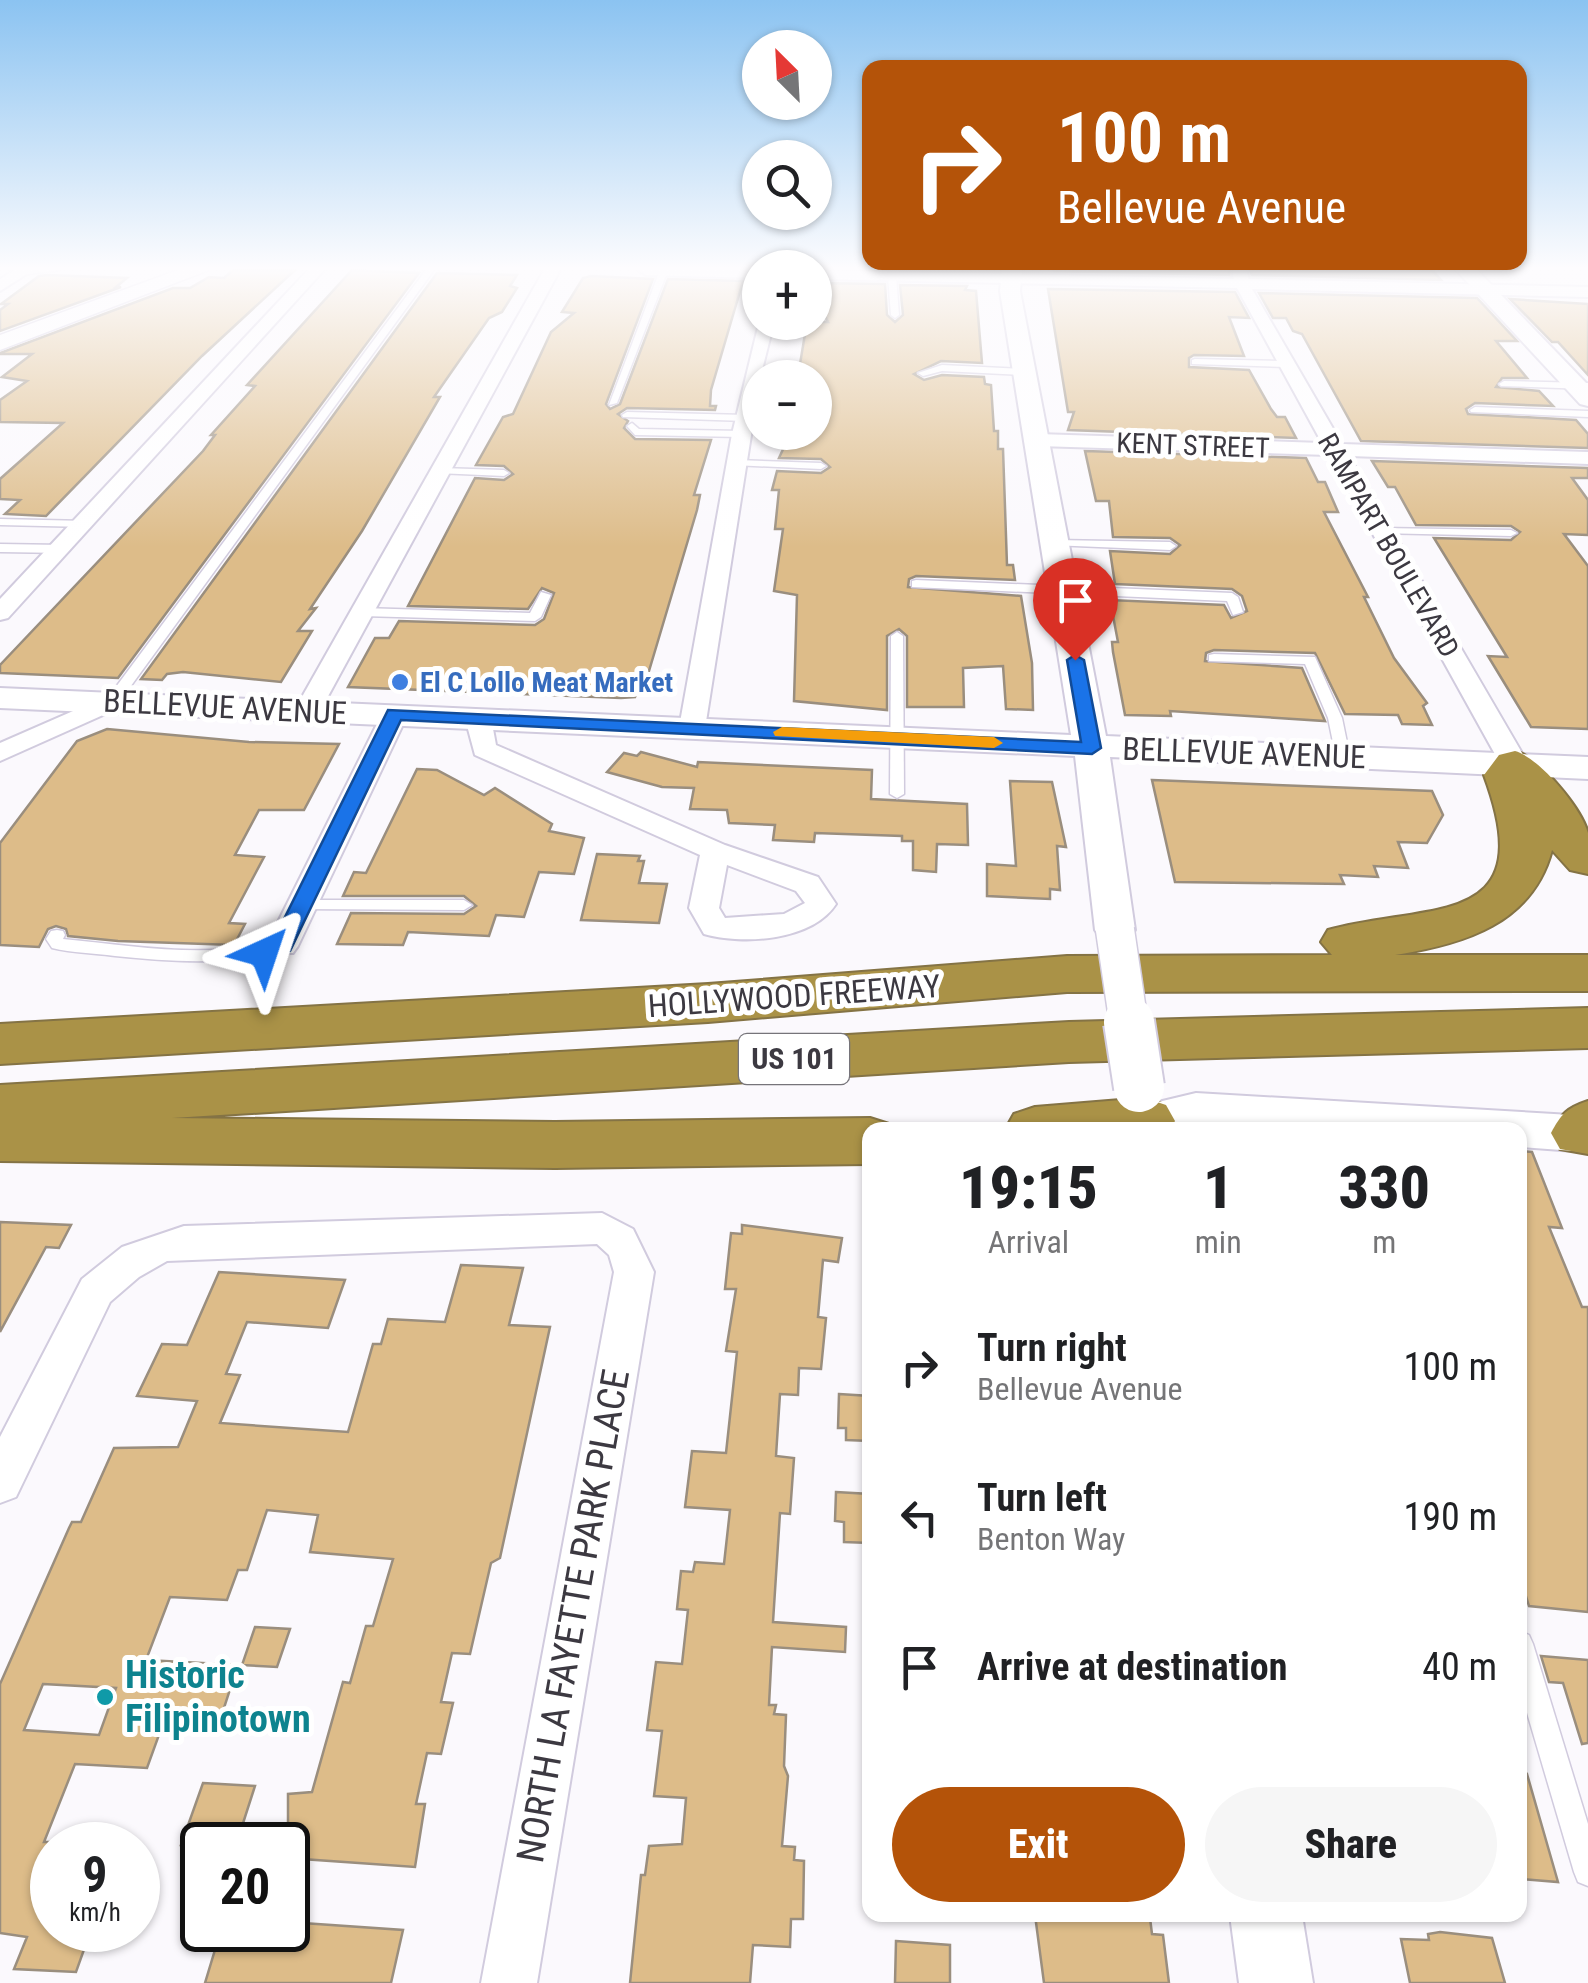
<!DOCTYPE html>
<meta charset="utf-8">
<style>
:root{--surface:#fff;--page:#f6f6f6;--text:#202124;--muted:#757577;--accent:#b45309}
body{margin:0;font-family:"Roboto Condensed",sans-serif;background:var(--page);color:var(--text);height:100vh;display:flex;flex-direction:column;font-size:38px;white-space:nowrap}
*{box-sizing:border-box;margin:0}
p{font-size:32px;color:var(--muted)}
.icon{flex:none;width:55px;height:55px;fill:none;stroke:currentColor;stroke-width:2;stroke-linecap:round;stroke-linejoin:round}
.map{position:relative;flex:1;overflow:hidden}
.sheet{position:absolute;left:862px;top:1122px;width:665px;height:800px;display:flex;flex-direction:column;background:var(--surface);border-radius:20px;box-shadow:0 2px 8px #0004}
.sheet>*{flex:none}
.banner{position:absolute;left:862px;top:60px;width:665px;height:210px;border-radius:20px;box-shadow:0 2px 8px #0004;background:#b45309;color:#fff;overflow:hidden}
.needle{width:65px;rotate:336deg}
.fabs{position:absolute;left:742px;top:30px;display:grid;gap:20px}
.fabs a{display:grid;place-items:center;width:90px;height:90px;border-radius:50%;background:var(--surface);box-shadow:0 2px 8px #0004;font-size:50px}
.speed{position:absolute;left:30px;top:1822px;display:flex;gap:20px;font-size:50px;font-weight:700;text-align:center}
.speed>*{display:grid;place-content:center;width:130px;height:130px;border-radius:50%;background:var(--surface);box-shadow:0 2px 8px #0004;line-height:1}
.speed small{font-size:25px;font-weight:400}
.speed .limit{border:5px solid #111;border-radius:15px;background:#fff;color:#111}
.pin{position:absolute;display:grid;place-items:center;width:85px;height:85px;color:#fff;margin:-102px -42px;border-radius:50% 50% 50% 0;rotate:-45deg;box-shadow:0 0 10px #0007}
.pin .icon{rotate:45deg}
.me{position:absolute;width:110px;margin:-55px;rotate:42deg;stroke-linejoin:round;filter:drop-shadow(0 0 8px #0008)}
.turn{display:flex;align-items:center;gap:35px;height:210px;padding:0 30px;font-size:45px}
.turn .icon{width:130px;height:130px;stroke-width:2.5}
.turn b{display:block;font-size:70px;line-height:85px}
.eta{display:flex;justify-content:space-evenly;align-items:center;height:170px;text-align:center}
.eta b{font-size:60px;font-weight:800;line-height:70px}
.action{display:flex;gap:20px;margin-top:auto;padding:20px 30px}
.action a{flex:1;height:115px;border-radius:60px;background:var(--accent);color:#fff;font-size:40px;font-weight:800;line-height:115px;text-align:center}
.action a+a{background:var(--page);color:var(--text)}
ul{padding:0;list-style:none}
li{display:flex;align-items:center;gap:30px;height:150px;padding:0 30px}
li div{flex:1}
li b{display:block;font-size:38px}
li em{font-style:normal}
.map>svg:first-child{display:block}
.building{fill:#ddbc89;stroke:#9a8e7e;stroke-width:2.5;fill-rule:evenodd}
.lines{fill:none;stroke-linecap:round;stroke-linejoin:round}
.service-casing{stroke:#d1cbde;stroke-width:3}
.minor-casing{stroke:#d1cbde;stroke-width:4}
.tertiary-casing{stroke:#d1cbde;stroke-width:4}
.secondary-casing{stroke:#d1cbde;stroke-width:3}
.motorway-casing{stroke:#847345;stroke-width:4}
.service{fill:#fff;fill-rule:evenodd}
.minor{fill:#fff;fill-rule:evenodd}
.tertiary{fill:#fff;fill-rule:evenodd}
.secondary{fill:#fff;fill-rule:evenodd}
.motorway{fill:#aa9247;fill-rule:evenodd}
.tertiary-bridge-far1-casing{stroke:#d1cbde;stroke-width:41;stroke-linecap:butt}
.tertiary-bridge-casing{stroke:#d1cbde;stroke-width:54;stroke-linecap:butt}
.tertiary-bridge-far1{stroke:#fff;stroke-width:38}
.tertiary-bridge{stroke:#fff;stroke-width:50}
.route{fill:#1a73e8;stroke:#114b97;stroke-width:2.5}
.slow{fill:#f59e0b}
.shop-dot{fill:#3f7fe0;stroke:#fff;stroke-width:4}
.culture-dot{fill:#0f9aa8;stroke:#fff;stroke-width:4}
.labels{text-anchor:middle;stroke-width:10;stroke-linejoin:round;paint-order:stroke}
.far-street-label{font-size:28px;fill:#3c3941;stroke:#fff}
.far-shop-label{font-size:28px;font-weight:bold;fill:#366cbe;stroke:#fff;text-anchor:start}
.shield{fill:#fff;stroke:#76747a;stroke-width:2.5}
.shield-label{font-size:30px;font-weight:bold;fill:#3c3941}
.street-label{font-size:32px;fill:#3c3941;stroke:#fff}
.near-street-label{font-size:38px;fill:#3c3941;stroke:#fff}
.near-culture-label{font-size:38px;font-weight:bold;fill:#0d838f;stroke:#fff;text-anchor:start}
</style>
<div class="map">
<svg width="1588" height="1983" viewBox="0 0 1588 1983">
<rect width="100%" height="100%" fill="#fbf9fd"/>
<g class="building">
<polygon points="233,270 295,270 202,356 46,516 5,514 20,500 0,499 0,479 63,423 0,422 0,400 27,381 2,377 32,354 0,354 0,353 173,288 190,288 209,277 224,278"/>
<polygon points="352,270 419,273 118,678 0,673 0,665 203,451 215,435 211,435 255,386 247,385"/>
<polygon points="1054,270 1229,270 1229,275 1055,271"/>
<polygon points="1250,270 1432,270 1441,280 1252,275"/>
<polygon points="437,273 517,275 510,286 517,288 502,312 489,318 434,397 440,397 362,531 310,609 316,608 298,631 312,631 281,682 183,672 167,674 162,680 141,679"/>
<polygon points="39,276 47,275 127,278 116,287 121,287 0,331 0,310 8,304 1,304"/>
<polygon points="591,276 653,279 606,404 610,409 620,404 668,279 743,281 711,390 710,406 716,406 715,410 627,408 618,414 628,421 624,428 635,439 711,440 694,495 700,495 697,510 643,691 637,691 635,697 621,698 348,687 375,638 389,638 399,621 535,625 544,619 554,593 542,588 528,609 408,606 475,478 504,480 513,474 504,466 476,465 503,417 513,414 551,332 574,313 562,312 583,278"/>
<polygon points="815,283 885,284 887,315 895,322 903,315 900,285 967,286 965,290 976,291 982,363 941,361 914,374 924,380 942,375 984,377 985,384 991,385 994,431 998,431 998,449 1003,449 1007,565 1013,565 1015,580 916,576 909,579 908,587 1021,596 1032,663 1033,710 1006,709 1003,666 963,668 964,707 907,707 907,636 899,629 887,636 887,710 794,701 797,595 774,591 783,529 775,529 779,490 772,490 777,471 821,473 830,467 821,459 779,458 791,432 815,432 815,376 798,376 807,322 828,322 815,296"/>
<polygon points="1048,289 1235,292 1249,318 1229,317 1244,356 1194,355 1189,358 1189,367 1249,370 1271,409 1277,417 1285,417 1296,438 1068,430 1074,412 1068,412"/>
<polygon points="1259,293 1477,298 1517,341 1496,341 1527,378 1502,378 1496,387 1539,391 1553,406 1475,403 1466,409 1468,414 1576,420 1588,434 1588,448 1361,441 1302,334 1293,331 1286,318 1273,318"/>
<polygon points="1510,299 1588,304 1588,375 1558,342 1552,342"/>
<polygon points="1085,451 1306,458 1318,482 1325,482 1338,512 1324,512 1368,597 1364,597 1394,658 1427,703 1423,706 1432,725 1402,724 1398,715 1345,714 1315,653 1214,650 1206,653 1205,661 1302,668 1325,721 1170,711 1171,716 1125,715 1113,652 1112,642 1118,642 1110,600 1224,605 1231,618 1247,611 1242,596 1232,589 1115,584 1110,551 1170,554 1180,545 1170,538 1113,537 1109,501 1096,501"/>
<polygon points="1372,461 1588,468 1588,478 1572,478 1588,500 1588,535 1564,534 1588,566 1588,729 1531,727 1488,656 1507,657 1434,538 1511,540 1520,532 1511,526 1416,525 1395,487 1388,487"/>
<polygon points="107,729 249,742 339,744 304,810 259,810 235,855 264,857 229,923 245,924 234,945 118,941 68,936 66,929 56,926 48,929 39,947 0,945 0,843 77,741"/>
<polygon points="641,752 697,767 698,762 872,770 871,799 967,804 968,845 937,844 936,872 913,870 913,841 902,841 902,836 815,833 814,842 773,840 775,825 729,823 727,810 690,809 694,788 662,787 607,772 624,753 637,756"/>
<polygon points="417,769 437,770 484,795 495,788 552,824 549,831 584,838 574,874 539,872 524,917 496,915 489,936 408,932 403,945 337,944 351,913 464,914 476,906 464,896 343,896 354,872 366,873"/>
<polygon points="1152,780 1432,791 1443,815 1427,843 1398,842 1408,868 1374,866 1378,877 1340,875 1344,884 1175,882"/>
<polygon points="1010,781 1052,782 1066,847 1057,846 1060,890 1050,889 1050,899 987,896 987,864 1016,866"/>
<polygon points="597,854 640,856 638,861 644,861 639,883 667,884 659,923 581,920"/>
<polygon points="1520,1151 1532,1152 1562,1228 1549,1227 1582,1307 1588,1307 1588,1612 1529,1606 1520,1577"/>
<polygon points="0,1222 71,1225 59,1248 46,1247 0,1332"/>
<polygon points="742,1225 842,1238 838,1262 823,1260 818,1317 826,1318 821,1369 799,1368 798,1395 780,1394 776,1456 794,1458 790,1514 780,1513 773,1622 846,1627 845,1652 772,1647 769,1705 776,1705 774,1714 786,1715 784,1766 788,1776 782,1846 795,1847 794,1860 804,1861 803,1919 791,1919 790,1947 753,1945 750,1983 630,1983 641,1875 645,1875 649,1846 682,1844 686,1798 654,1796 662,1731 647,1730 656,1662 682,1664 688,1610 677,1609 681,1571 693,1572 695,1562 724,1564 730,1510 685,1507 692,1451 726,1453 737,1352 726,1351 736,1289 725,1289 731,1233 742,1234"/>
<path d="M461,1265l62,3 -14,57 41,2 -50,231 -9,5 -21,91 -18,-1 -11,49 12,1 -12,51 -14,-1 -11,51h9l-10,63 -127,-9v-64l24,-2 31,-110 7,1 16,-57h7l20,-67 -83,-7 8,-37 -51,-5 -20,60h-9l-11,30 -57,-3 -24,63 92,5 -15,46 -54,-4 -22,61 -72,-4 -31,78h8v88h39l-15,42 -62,-3 13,-32 -27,-4v-249l69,-156 3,-6h9l33,-74 64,-1 19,-46 -60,-5 25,-52 25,1 32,-73 126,8 -17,48 -81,-6 -21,52 14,1 -20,48 128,9 25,-88h8l7,-25 57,3zM43,1684l73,4 -17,47 -75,-5z"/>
<polygon points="839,1394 870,1396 870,1441 846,1440 846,1428 838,1428"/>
<polygon points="836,1492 870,1494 870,1543 844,1542 844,1522 835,1521"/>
<polygon points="255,1627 290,1629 277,1667 242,1665"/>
<polygon points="1541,1656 1588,1660 1588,1743 1582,1744 1563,1683 1549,1682"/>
<polygon points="1527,1774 1558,1882 1520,1879 1520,1775"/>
<polygon points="203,1783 255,1786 236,1845 181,1845"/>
<polygon points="1035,1915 1150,1918 1152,1934 1163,1935 1169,1983 1044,1983"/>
<polygon points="288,1922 403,1930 391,1983 205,1983 221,1930 288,1930"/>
<polygon points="1440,1932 1492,1938 1505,1983 1410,1983 1401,1939 1429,1940 1428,1934"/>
<polygon points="896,1941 950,1945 950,1983 895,1983"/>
</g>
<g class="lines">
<defs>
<g id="service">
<polygon points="31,270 61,270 20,275 16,273"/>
<polygon points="426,270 434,270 117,705 107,705 107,699"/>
<polygon points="660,270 668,270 617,403 609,405"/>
<polygon points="892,274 896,276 899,315 895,318 891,315 888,276"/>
<polygon points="1195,359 1286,361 1291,364 1286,367 1192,364 1192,360"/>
<polygon points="942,365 1025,369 1030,372 1025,375 942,371 923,376 918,373"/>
<polygon points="1504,381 1588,383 1588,389 1501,386 1499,384"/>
<polygon points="1475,407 1588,411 1588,417 1471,412 1470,410"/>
<polygon points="627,412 746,415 751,418 746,421 623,417 622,415"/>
<polygon points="632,423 639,429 742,431 747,434 742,437 635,435 627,426"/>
<polygon points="737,460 821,463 826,466 821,469 733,465 733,461"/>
<polygon points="441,468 504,470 509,473 504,476 437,473 436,471"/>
<polygon points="0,519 87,521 93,524 87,527 0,525"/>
<polygon points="1381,528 1511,530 1517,533 1511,536 1377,533 1377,529"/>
<polygon points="1055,540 1170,542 1176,546 1170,550 1051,545 1049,543"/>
<polygon points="0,544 64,545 70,549 64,553 0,552"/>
<polygon points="916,580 1232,593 1238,597 1243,612 1233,615 1227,601 912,587 912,581"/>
<polygon points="541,592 551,595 541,617 535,621 362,616 356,612 362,608 530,613"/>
<polygon points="897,632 903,636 904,794 897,798 890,794 891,636"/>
<polygon points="1214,654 1315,657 1342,718 1350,757 1348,760 1343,761 1336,757 1328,718 1305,664 1209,661 1209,655"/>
<polygon points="302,900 464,900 472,905 464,910 296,909 294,905"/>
<path d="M57,930l6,1 2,4 -2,4c73,7 147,21 219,1l8,6 -2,4c-58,16 -114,12 -173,6 -21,-3 -43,-3 -63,-8l-6,-9 5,-8z"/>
<polygon points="1520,1631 1529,1635 1533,1644 1588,1824 1588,1886 1578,1882 1574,1872 1520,1689"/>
</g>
<g id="minor">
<polygon points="15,270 33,270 0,291 0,279"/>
<polygon points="308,270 324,270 8,618 0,620 0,599"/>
<polygon points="544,270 560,270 320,711 307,719 298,716 294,711"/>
<polygon points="638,270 760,270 760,278 646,275"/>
<polygon points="815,270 1234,279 1232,270 1246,270 1249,279 1588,287 1588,297 1252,289 1342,444 1588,452 1588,464 1349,456 1529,765 1525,771 1515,773 1501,765 1329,455 1038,446 1028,440 1038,434 1322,443 1237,288 815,279"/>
<polygon points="760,319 760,322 774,322 760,378 705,728 692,736 679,728 732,434"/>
<polygon points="112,694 121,697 125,702 121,707 0,761 0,743"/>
<polygon points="395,706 408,714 298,946 293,953 271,953 266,946 382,714"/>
<path d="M478,710l13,8 5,27 229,100 93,32 18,27c-24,37 -93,41 -132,30l-15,-26 11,-53 -225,-100 -10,-37zM727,865l69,26 9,12 -21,11 -59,4 -6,-10z"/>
<polygon points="602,1213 633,1229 654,1272 537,1983 481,1983 614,1272 609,1255 597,1244 167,1261 139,1277 110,1302 16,1497 0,1503 0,1437 82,1279 122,1247 184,1226"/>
</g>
<g id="tertiary">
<polygon points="1002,270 1022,270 1020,291 1106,736 1588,757 1588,779 1110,757 1135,930 1129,939 1115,943 1101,939 1095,930 1075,756 0,708 0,688 1071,735 1000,291"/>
<polygon points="1456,270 1477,270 1588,385 1588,406 1580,404"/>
<polygon points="1196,1093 1588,1116 1588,1152 1520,1147 1520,1130 1127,1130 1122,1121 1129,1109"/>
<polygon points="1230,1915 1302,1915 1313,1983 1239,1983"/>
</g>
<polygon id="secondary" points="178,270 209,270 0,350 0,335"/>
<g id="motorway">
<path d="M1515,751c25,7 66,57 73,82 0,12 0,29 0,41l-18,-4 -18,-20c-20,74 -88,94 -157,105h193v36l-521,1 -359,30 -708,42v-40l708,-40 359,-28 265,-1 -11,-13 7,-12c102,-28 214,1 156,-155l15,-20z"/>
<polygon points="1588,1008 1588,1048 1069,1062 172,1118 555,1122 870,1118 892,1125 895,1130 870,1130 870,1164 555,1168 0,1161 0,1085 1069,1022"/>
<polygon points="1145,1098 1166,1105 1175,1121 1170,1130 1005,1130 1014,1114 1035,1107"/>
<path d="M1588,1101v53l-28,-5 -9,-16c10,-19 16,-25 37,-32z"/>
</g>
</defs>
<use href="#service" class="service-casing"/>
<use href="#minor" class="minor-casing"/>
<use href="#tertiary" class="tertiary-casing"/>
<use href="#secondary" class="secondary-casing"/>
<use href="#motorway" class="motorway-casing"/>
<use href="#service" class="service"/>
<use href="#minor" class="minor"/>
<use href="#tertiary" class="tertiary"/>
<use href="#secondary" class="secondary"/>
<use href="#motorway" class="motorway"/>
<defs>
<polyline id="tertiary-bridge-far1" points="1115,930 1129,1025"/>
<polyline id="tertiary-bridge" points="1129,1022 1139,1087"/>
</defs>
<use href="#tertiary-bridge-far1" class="tertiary-bridge-far1-casing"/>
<use href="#tertiary-bridge" class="tertiary-bridge-casing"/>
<use href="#tertiary-bridge-far1" class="tertiary-bridge-far1"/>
<use href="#tertiary-bridge" class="tertiary-bridge"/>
</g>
<linearGradient id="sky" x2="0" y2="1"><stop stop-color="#8bc3f1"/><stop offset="0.49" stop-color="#fdfcfe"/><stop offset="1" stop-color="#fdfcfe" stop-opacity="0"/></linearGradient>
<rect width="1588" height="547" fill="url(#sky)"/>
<polygon class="route" points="1075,655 1084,660 1101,748 1092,754 401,720 290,951 264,960 253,953 273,941 388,710 1081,742 1067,660"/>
<polygon class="slow" points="782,727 994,737 1003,743 994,748 775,736 773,732"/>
<circle class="shop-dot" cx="400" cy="682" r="10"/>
<circle class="culture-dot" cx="105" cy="1697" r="10"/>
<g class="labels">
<g class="far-street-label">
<text transform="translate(1193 445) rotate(2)" y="10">KENT STREET</text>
<text transform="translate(1389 545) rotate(60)" y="10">RAMPART BOULEVARD</text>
</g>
<g class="far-shop-label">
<text x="420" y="692">El C Lollo Meat Market</text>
</g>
<rect class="shield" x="739" y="1034" width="110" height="50" rx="8"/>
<g class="shield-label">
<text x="794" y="1069">US 101</text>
</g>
<g class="street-label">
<text transform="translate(225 707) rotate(3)" y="11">BELLEVUE AVENUE</text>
<text transform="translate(1244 753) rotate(2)" y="11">BELLEVUE AVENUE</text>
<text transform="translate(794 996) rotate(-4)" y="11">HOLLYWOOD FREEWAY</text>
</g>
<g class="near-street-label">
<text transform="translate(573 1616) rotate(-80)" y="13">NORTH LA FAYETTE PARK PLACE</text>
</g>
<g class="near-culture-label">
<text x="125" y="1688">Historic<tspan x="125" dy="44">Filipinotown</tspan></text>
</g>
</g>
</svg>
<div class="fabs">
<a><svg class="needle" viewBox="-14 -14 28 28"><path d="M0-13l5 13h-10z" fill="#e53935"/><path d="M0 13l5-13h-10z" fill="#757577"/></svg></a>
<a><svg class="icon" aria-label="search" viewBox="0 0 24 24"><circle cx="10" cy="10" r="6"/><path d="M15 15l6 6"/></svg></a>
<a>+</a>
<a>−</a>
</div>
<div class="speed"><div>9<small>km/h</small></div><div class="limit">20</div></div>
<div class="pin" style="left:1075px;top:660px;background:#d93025"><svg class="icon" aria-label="arrive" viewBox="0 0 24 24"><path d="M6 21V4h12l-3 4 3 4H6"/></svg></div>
<svg class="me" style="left:264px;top:953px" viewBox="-20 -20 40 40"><path d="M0-17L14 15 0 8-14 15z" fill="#1a73e8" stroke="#fff" stroke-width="4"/></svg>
<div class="banner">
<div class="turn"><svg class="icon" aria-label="right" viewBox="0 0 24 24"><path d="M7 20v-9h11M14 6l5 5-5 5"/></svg><div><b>100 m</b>Bellevue Avenue</div></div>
</div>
<section class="sheet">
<div class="eta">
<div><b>19:15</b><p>Arrival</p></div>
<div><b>1</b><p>min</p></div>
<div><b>330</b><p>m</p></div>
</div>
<ul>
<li><svg class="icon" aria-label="right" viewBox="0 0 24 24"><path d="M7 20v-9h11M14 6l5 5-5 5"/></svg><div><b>Turn right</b><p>Bellevue Avenue</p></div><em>100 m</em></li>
<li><svg class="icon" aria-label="left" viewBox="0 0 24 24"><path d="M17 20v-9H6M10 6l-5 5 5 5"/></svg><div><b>Turn left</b><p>Benton Way</p></div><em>190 m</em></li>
<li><svg class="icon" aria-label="arrive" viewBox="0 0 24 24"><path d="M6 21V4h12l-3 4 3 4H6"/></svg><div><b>Arrive at destination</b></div><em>40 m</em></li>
</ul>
<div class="action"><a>Exit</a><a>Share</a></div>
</section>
</div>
